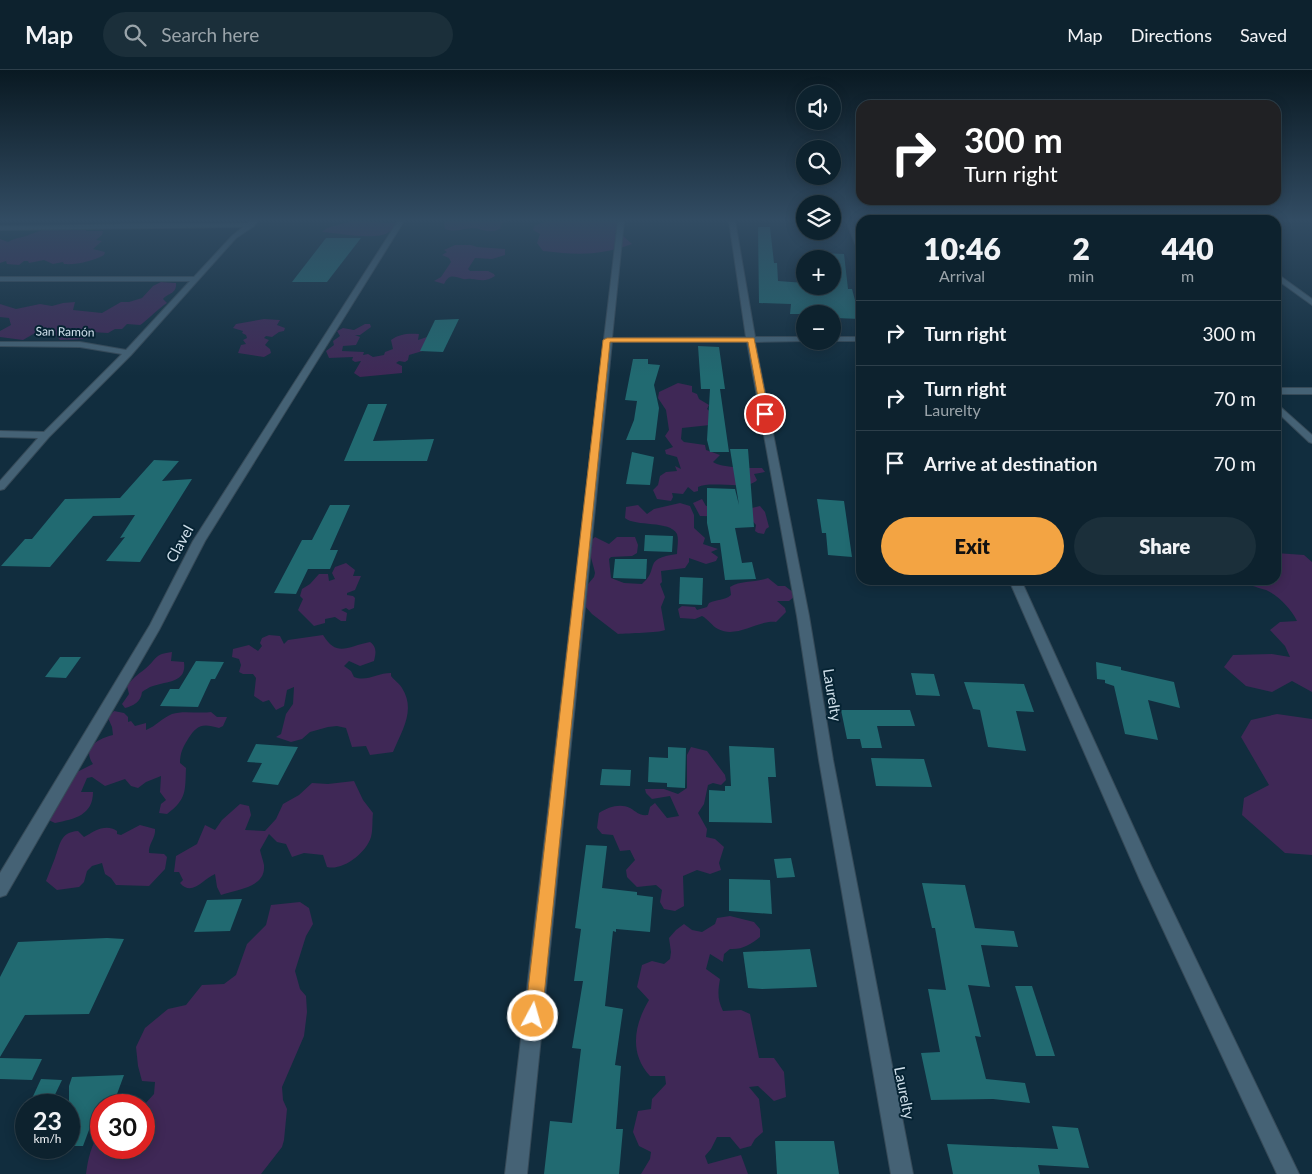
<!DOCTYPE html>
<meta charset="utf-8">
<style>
:root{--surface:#0d222e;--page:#1b2f3a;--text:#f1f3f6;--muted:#9aa4aa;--line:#2d3f4a;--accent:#f3a443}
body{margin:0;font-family:Lato,sans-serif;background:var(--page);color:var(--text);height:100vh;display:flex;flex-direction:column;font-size:19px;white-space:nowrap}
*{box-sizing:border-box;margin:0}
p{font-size:16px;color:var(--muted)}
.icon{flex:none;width:28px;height:28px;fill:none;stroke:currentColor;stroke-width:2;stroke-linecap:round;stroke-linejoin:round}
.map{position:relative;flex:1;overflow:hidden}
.drawer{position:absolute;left:856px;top:145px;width:425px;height:370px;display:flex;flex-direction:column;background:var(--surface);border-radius:15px;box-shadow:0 2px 12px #0003,0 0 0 1px var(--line)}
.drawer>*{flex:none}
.hud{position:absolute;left:856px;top:30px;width:425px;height:105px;border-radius:15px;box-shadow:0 2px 12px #0003,0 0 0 1px var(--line);background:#202124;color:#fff;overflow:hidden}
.fabs{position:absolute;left:796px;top:15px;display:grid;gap:10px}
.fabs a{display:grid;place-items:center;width:45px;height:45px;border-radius:50%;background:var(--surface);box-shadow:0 2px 12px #0003,0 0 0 1px var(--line);font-size:25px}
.speed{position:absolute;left:15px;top:1024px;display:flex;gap:10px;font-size:25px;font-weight:700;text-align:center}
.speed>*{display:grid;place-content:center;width:65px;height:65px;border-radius:50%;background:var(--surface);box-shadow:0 2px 12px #0003,0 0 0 1px var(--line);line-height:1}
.speed small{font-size:12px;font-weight:400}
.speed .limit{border:8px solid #d22;background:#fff;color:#111}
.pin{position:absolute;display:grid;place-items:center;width:42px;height:42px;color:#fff;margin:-21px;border:2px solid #fff;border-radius:50%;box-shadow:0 1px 5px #0007}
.me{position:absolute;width:55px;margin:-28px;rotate:6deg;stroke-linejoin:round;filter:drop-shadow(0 0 4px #0008)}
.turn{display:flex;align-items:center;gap:18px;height:105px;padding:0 25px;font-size:22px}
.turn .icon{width:65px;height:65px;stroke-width:2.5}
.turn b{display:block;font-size:35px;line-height:42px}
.eta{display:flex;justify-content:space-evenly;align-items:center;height:85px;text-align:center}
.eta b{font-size:30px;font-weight:800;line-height:35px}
.cta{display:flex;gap:10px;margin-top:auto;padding:10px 25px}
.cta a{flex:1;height:58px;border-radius:30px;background:var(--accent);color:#111;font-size:20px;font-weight:800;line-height:58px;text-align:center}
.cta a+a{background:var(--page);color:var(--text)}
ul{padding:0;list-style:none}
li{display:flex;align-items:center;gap:15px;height:65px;padding:0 25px;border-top:1px solid var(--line)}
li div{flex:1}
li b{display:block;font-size:19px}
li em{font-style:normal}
header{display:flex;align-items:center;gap:30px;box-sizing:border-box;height:70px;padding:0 25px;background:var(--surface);border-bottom:1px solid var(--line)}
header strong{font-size:24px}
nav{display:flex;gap:28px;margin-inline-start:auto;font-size:18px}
.search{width:350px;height:45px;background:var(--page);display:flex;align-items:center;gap:12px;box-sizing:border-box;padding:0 18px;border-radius:28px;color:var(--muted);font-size:19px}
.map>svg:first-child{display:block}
.green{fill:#3f2856}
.building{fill:#216a71}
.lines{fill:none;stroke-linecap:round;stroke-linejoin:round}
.minor-casing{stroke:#364a58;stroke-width:2}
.minor{fill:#456275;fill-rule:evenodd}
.route{fill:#f3a443;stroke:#9e6b2c}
.labels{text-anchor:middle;stroke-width:4;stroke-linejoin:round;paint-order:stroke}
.far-street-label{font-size:12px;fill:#d0e0eb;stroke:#062333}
.street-label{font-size:15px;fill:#d0e0eb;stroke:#062333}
</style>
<header>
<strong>Map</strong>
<div class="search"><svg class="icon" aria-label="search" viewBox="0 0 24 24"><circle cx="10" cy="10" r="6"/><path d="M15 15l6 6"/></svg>Search here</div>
<nav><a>Map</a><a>Directions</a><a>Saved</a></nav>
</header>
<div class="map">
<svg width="1312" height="1104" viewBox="0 0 1312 1104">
<rect width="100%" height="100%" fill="#112d3e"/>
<g class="green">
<path d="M352,151l45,2c-2,3 -4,7 -8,9 -11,9 -53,1 -67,0l5,-4z"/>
<path d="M446,151h62l-8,3 1,4c-9,7 -18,1 -28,0 -9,0 -17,5 -28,1l-1,-6z"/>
<path d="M547,151h75l-1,10 -7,3 8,1 10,9c-33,12 -55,11 -89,7l-6,-8 3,-9 -7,-4 1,-4z"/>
<path d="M61,155l10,3h16l-1,3h17l-1,4 -6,5 6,1 -9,8 12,3 -1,3c-11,6 -27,10 -40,9l-1,-2 -10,2 -9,-4 -15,3 -1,-2h-4l-5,4 -12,-1 -1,-3 -6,2v-24l8,3c8,-5 15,-4 23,-8 10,-4 19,-7 30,-9z"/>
<path d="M471,175l6,2 28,2v6l-13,4 -17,-1 -7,11 2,2h18l6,3 1,2c-9,6 -14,4 -24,3 -2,-1 -5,1 -8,0 -9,-2 -13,-6 -19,5l-10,-3 7,-4 10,-15 -2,-4 -7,-3 5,-3 -3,-2 11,-5z"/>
<path d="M161,212l15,1c1,11 -8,10 -13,16l4,4c-7,4 -24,21 -27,22 -4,0 -9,-1 -13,-1l-5,5h-7l-7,4 -17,-1 -2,5c-9,4 -19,2 -29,3l-7,-8 -18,1 -12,7 -23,-3v-6l11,-6 -2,-7 -9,-1v-13l16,5 24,-5 12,2 11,-3 12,-1 -2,8 29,3 19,-11h8l13,-4 11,-12z"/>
<polygon points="264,249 280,250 277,255 285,258 284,261 279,262 272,267 266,266 264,268 269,270 265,275 270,279 271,283 264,287 238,283 241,275 246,274 243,270 247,268 246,265 242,263 243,261 233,258 236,254"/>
<path d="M365,254h5l1,3 -11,8h-5l5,2 -4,8 -13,1 -1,5 22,1 -1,3 5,-1 5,3 11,-2 1,-3 8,-3 -2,-9c8,-6 17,-7 28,-6l-1,6 9,-3 -1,13 -17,5 -1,5 -3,2 -6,-1 -3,2 6,3v7l-42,4 -6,-4 7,-12 -6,1 -3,-2 1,-3 -24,1 -3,-7 8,-6 -1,-4 7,-5 -3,-5 6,-3 11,2z"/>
<path d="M678,313l14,3v6l5,2 2,5 10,6 -2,4 7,6 -4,10 -28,3 -1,11 3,3 21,3 1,5 14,5 -7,7c8,6 37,6 49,6l3,4 -11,2 3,6c-9,11 -45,0 -59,7v4l-4,1 -6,-5 -5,7 -11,-1 1,4 -2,4 -14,-2 -4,-9 5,-5 2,-9 6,-4 11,-1 -2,-5 6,3 -4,-12 -11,-3 -1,-4 8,-3 -8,-11 4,-6 -3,-20 -8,-12 1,-6z"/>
<polygon points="702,429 706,436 752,438 760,436 765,442 769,457 766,459 764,464 758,463 755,461 756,455 749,447 700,446 693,433"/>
<path d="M680,433l10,3 4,9v13l11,10 -2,6 15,5 -7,3 7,5 -2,4 -10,3 -17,-6v4l-4,6 -24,3 1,11 -2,2 5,13 -4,10 4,23c-7,3 -36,3 -47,4l-26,-20 -8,-9 -1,-15 11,-13 1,-4c-2,-12 -11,-28 0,-36l14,7 8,-7h18l3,8 -1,8 -5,3 -21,1 -2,2 2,19 13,5 18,1c19,-16 -1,-25 35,-30 0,-6 2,-14 0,-20 -7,-14 -42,-7 -52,-16l1,-11 12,-2 9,9 7,-5z"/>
<path d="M1276,483l28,2 8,7v130l-20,-11 -20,11 -26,-6 -22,-19 9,-12 39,-1 18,3 -5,-11 -15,-16 10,-8 17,-1c-6,-12 -18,-25 -31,-31 -10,-3 -18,-5 -27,-10h37z"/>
<polygon points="346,493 355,500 353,506 361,506 355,520 347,523 347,525 353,526 355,528 354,538 349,540 346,538 341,540 347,543 346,551 341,551 335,547 325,549 325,553 314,556 298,540 303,529 300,526 302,519 310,514 319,504 328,504 329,511 335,509 332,503 335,497"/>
<path d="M768,508l10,8h7l9,7 1,3 -6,5h-12l8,7 1,4 -10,10c-19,-2 -39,17 -58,7 -6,-3 -10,-10 -16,-13l-7,3 -15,-1 -2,-9 4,-3 13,1 2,3 10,-3 2,-4c8,-4 15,-2 22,-8l-1,-8c11,-7 24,-4 38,-9z"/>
<path d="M269,565l11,1 4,8 4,-4 35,-5c14,23 25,11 47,7 7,5 6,11 4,19l-14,5 -11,-5 -5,5 7,5 3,6c13,5 23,-4 37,-4v3c3,4 9,8 11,12 14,22 0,42 -9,64l-23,3 -4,-9 -14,1 -6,-19 -9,-2 -9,1 -18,5 -8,7 -11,3 -15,-5 5,-3 5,-20 7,-10 1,-17 -7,3 -3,16 -8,4 -7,-10 -6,2 -9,-6 2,-18 -3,-4h-10l-4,-2 2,-7 -2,-6 -7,-2 1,-8 16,-4 9,6 4,-5 -2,-3 2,-5z"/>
<path d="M172,582l-1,9 13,1c3,21 -17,19 -31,24 -4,1 -8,4 -11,6 -1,10 -9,14 -17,16l-3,-4 7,-10 -2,-8c6,-8 10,-11 18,-17 12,-10 9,-15 27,-17z"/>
<path d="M114,641l10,2 4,4v5l3,-1 4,5 11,-3v7c10,-4 16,-12 26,-16 11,-4 27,0 39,-2l6,5h10l-4,9 -4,2c-17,-5 -22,-3 -31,11 -5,8 -8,14 -8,24l6,5c-1,23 1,31 -19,46l-8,-1 2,-9 5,-4 -6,-8 1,-16 -15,6 -8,6 -7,-2 -6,-7 -20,7 -13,-9 -5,1 -6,14h12c0,23 -18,27 -38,31l-11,-5 8,-13 9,-6 10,-24 22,-11c-12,-17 7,-26 20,-29l-1,-8 -4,-9z"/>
<polygon points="1277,644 1312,649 1312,785 1285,783 1242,745 1244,728 1269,715 1241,667 1251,650"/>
<path d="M691,677l16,4 18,24 1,5 -5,5 -8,-2 -5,2 -4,19 -6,9 9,16 -1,8 9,2 9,8 -5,16 2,7 -11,4 -13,-4 -14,6 1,30 -9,5 -11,-2 -4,-7 2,-12 -6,-5 -19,2 -10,-10 -1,-7 9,-10 -5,-10 -10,1 -7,-16 -11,-1 -5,-6 2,-15c9,-6 21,-10 31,-5 7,4 9,8 18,7l2,-8 5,-4 12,15 12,-2 -9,-20 -18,3 -6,-6 -1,-4h19l14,5 9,-6v-33z"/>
<path d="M354,711l9,19 10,13c-1,8 0,17 -2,24 -5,16 -28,34 -44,30l-4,-12 -19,-2 -12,4 -6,-13 -9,-2 -8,-8 -9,16c1,5 3,10 4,15 2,23 -27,24 -43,30l-4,-8 -2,-13c-12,5 -23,23 -35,9l3,-3 -4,-8h-5l2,-16 21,-12 8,-19 10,5 7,-10 18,-16 9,2 2,9 -6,15 20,1 11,-12 7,-15 16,-9 13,-12 16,1z"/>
<path d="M140,755l15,4c1,9 -7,15 -6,24l15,1 3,3 -2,12 -16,17 -33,-1 -5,-7 -6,-4 -3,-11 -10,3 -5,5 -3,11 -5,5 -22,3 -11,-9c3,-8 6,-15 9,-23 5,-13 5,-26 23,-27l6,6c10,-6 22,-14 33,-6v3l4,1z"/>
<path d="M300,832l9,6 4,16 -7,12 -11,35 5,18 6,7 1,16 -3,24 -22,51 1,13 4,9 -3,31 -2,7 -21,27h-175c2,-15 5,-30 15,-42v16h43v-43l10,-11 1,-12 -13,-1 -4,-15 -2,-19 9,-19 23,-19 18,-4 16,-20 22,-1 12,-9 11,-31 19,-19 5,-20z"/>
<path d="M730,846l24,6 6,7v8c-9,7 -18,13 -30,12l-6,5 -1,8 -13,-8 -4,15 14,10c-2,12 -3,20 3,32l18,-1 9,4 9,44h15l10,14 2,25 -12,4 -16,-15 -9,1 10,12 4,33 -8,7 -4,7 -11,3 -10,-12h-13l-6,12 -6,7 3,8 33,-9 7,19h-107l9,-15 1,-7 -12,-6 -6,-14 5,-21 13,-2 1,-10 14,-15 -1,-8h-15c-21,-23 -16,-51 -1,-76l-12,-13 5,-22 10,-4 12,3 6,-5 1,-7 -2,-14 7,-8 8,-6 8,6 10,2 13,-8 2,-6z"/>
</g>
<g class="building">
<polygon points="758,157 770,157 774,193 777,193 778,211 805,213 805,216 832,216 832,189 823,189 822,183 844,184 848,219 852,219 860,249 836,248 835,244 790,244 791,234 759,233"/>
<polygon points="326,168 361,168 327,212 292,212"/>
<polygon points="459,249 443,282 420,281 435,250"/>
<polygon points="698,276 719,277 725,319 720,319 729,382 710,382 707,370 710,319 701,319"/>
<polygon points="633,289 648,289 648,294 660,295 654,315 659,338 655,370 626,370 634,350 637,331 625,330"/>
<polygon points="368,334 387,334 373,371 434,369 427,391 344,391"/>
<polygon points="730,379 748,379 754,457 735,458 742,493 752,492 756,509 725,510 720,473 711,473 707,453 707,418 735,419 739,435"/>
<polygon points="632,382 654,387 650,415 626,414"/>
<polygon points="154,390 179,391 162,411 192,409 140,492 106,491 125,467 120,468 135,445 93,446 50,497 1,496 25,469 32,469 65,429 120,428"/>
<polygon points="817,429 844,431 852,487 828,485 826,463 822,463"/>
<polygon points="330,435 350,435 330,480 338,480 330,499 308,499 296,524 274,523 302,470 312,470"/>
<polygon points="645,465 673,466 672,482 644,481"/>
<polygon points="615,489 647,489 646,509 613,508"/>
<polygon points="680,507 703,508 702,535 679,534"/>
<polygon points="60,587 81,587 66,608 45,607"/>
<polygon points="196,591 224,592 215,609 211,609 198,637 160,636 170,619 179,619"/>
<polygon points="1096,592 1121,597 1121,600 1174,612 1180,638 1148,630 1158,670 1125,664 1114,616 1105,613 1105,610 1097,609"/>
<polygon points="911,603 934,604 940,626 916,625"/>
<polygon points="964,612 1024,614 1034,642 1016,641 1026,681 988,677 980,640 973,639"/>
<polygon points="841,640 910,640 915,656 877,656 882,678 862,678 860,669 847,669"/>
<polygon points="256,674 298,677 278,715 252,712 262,693 247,692"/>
<polygon points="729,676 774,678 776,707 768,707 772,753 709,752 709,720 725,721 725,716 731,716"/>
<polygon points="668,677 686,678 685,718 667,717 667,713 648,712 649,687 668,688"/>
<polygon points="871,688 924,689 932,717 876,716"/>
<polygon points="602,699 631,700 630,716 600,715"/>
<polygon points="586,775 607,776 602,818 637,822 637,825 653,827 650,862 616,859 616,862 613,861 605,936 623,939 615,995 621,996 616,1059 623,1059 619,1104 544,1104 550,1051 572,1053 581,979 572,978 583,911 574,911 581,859 575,858"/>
<polygon points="791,788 795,807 777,808 774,789"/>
<polygon points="729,809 770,810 772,844 729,841"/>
<polygon points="922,813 965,815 975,858 1014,861 1018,877 981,875 990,917 968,915 981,967 975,966 986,1009 1025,1013 1030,1033 993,1029 931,1030 921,983 940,982 928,919 946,920 935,858 932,858"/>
<polygon points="242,829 230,861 194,862 207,830"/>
<polygon points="107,868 124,869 89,944 25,945 0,987 0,907 18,872"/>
<polygon points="810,879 817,917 762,919 748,918 743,882"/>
<polygon points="1015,916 1032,916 1055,986 1036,986"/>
<polygon points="0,988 42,989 32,1010 0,1009"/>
<polygon points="124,1005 113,1035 101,1035 101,1051 92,1052 83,1076 69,1076 69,1016 72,1007"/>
<polygon points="41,1009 62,1010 50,1035 29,1035"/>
<polygon points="1052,1056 1078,1058 1089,1098 1038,1095 1040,1104 953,1104 947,1074 1058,1079"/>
<polygon points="775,1071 834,1071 839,1104 777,1104"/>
</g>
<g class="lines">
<defs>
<g id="minor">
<polygon points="251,151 258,151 254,156 236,168 131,285 49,367 4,419 0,420 0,411 38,368 0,367 0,361 44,362 122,284 80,277 0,276 0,272 80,272 126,280 190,211 0,211 0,207 194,207 232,166 243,157 0,160 0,156 248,153"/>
<polygon points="398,151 404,151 205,471 159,560 6,825 0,827 0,803 150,555 193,471"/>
<polygon points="618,151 624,151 612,268 746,267 729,151 735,151 755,267 805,267 805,271 755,272 809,546 833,690 913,1104 891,1104 819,690 797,546 747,272 612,272 527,1104 505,1104"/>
<polygon points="846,151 852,151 861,173 861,182 858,180"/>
<polygon points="1276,203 1312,229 1312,235 1276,209"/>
<rect x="832" y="267" width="29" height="4"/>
<rect x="1276" y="318" width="36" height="6"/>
<polygon points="1276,333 1312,365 1312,373 1309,372 1276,341"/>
<polygon points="1009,510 1021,510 1152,798 1299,1104 1277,1104 1140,810"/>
</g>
</defs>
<use href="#minor" class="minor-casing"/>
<use href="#minor" class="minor"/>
</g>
<linearGradient id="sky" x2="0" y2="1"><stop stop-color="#091922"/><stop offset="0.49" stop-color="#324c63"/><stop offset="1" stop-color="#324c63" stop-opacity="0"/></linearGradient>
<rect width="1312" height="306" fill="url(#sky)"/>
<polygon class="route" points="607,268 754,268 769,344 765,346 761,344 748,272 610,272 542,946 539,952 533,955 527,952 525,946 603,270"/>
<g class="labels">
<g class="far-street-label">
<text transform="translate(65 262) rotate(1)" y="4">San Ramón</text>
</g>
<g class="street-label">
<text transform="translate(180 474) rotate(-61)" y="5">Clavel</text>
<text transform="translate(832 625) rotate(81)" y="5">Laurelty</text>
<text transform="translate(904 1023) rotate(79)" y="5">Laurelty</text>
</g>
</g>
</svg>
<div class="fabs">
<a><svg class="icon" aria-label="sound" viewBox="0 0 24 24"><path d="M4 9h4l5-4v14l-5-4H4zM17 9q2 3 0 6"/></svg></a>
<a><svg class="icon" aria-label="search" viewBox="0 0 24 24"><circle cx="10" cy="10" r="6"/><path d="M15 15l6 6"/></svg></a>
<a><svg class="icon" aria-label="layers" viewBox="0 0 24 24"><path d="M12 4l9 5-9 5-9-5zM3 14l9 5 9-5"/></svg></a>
<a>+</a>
<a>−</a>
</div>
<div class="speed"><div>23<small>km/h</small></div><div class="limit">30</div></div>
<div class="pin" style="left:765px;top:344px;background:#d93025"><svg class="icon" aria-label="arrive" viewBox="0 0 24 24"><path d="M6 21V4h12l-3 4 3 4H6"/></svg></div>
<svg class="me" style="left:533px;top:946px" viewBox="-20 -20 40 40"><circle r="17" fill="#f3a443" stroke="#fff" stroke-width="3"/><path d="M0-11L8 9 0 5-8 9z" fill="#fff"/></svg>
<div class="hud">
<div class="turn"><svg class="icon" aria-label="right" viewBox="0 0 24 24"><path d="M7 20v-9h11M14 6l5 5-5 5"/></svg><div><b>300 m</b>Turn right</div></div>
</div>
<section class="drawer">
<div class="eta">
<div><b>10:46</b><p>Arrival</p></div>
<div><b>2</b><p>min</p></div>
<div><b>440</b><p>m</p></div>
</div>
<ul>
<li><svg class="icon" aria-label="right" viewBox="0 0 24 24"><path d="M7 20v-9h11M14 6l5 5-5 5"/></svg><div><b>Turn right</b></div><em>300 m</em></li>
<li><svg class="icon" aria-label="right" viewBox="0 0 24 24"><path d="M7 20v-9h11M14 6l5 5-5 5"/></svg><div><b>Turn right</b><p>Laurelty</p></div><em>70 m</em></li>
<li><svg class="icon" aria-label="arrive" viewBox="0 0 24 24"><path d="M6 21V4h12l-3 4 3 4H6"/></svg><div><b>Arrive at destination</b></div><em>70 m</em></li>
</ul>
<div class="cta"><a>Exit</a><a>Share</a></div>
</section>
</div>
